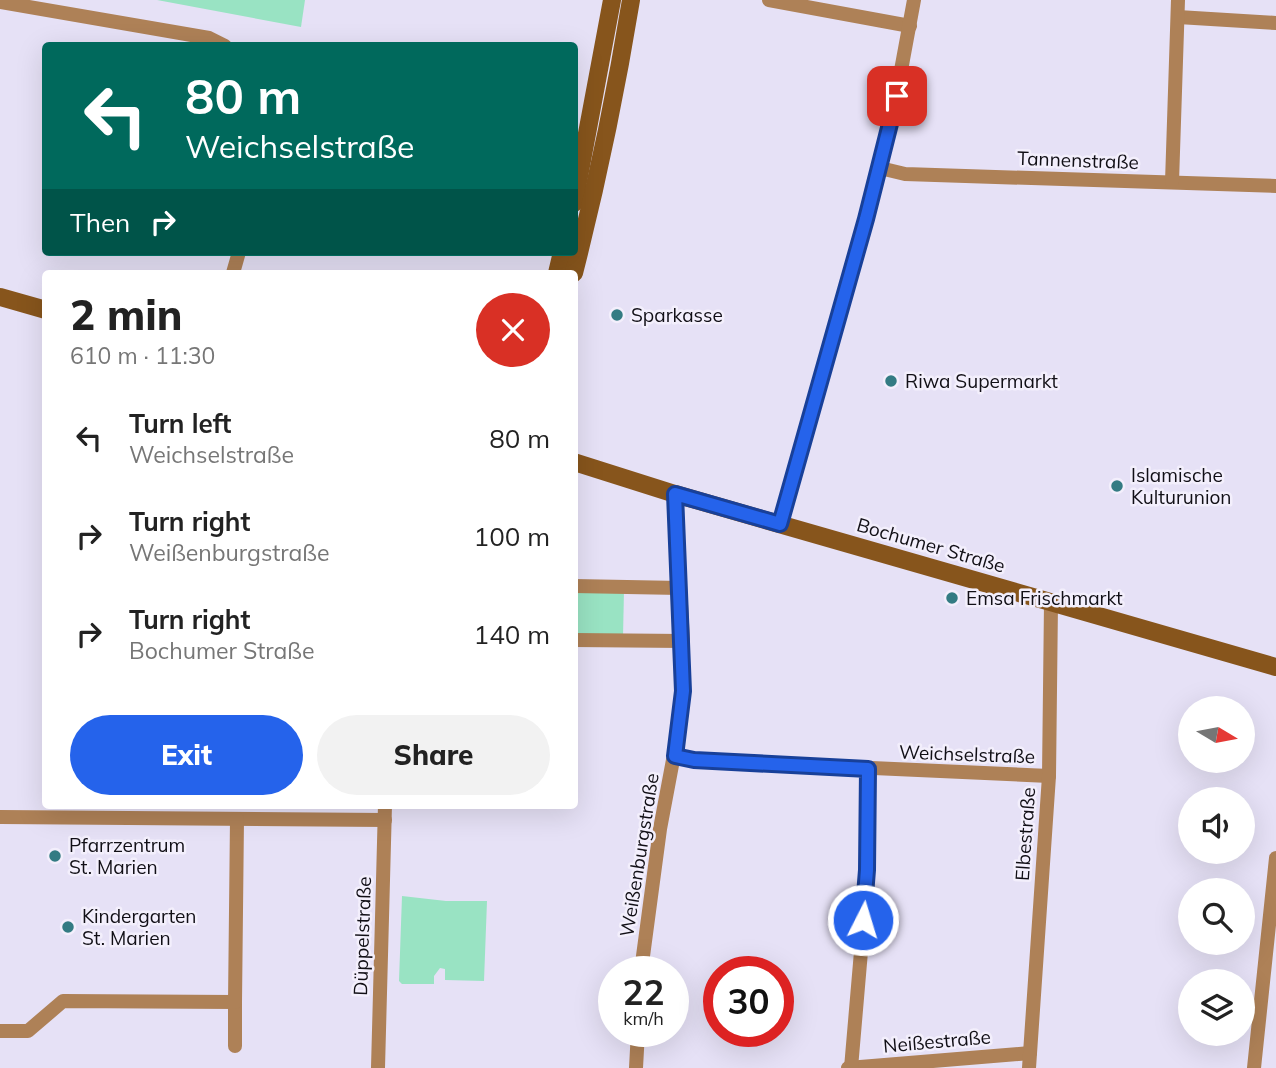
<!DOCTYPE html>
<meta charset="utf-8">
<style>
:root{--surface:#fff;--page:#f2f2f2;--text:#222;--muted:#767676;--accent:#2563eb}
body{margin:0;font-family:Mulish,sans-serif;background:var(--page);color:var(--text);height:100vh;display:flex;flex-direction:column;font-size:26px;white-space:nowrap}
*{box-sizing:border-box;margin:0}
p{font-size:23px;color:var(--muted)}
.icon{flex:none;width:38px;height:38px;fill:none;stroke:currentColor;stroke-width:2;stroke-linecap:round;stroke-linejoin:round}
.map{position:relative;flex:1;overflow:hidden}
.panel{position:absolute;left:42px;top:270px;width:536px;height:539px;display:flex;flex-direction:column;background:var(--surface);border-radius:7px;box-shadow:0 7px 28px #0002}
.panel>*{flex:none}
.top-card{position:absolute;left:42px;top:42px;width:536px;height:214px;border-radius:7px;box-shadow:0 7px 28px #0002;background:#00695c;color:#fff;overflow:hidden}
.needle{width:46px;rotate:100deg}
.buttons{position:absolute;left:1178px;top:696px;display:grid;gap:14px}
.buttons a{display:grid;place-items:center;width:77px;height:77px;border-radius:50%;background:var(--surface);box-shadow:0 7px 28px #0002;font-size:35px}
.speed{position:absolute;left:598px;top:956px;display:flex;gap:14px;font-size:35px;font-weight:700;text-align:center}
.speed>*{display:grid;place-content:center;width:91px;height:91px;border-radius:50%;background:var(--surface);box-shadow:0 7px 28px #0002;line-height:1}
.speed small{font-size:18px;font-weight:400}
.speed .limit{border:10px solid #d22;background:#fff;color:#111}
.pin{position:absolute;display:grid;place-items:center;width:60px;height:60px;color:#fff;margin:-30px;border-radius:14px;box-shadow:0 4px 10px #0006}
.me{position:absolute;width:77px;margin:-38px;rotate:5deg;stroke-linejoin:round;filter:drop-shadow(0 0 5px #0008)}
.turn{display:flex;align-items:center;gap:24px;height:147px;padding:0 28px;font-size:32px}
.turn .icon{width:91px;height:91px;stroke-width:2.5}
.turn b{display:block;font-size:49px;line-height:60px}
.then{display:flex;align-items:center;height:66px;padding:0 28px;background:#0003;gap:14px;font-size:26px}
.round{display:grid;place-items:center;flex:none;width:74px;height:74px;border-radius:37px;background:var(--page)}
.headline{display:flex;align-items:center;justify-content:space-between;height:119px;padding:0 28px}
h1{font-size:42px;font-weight:800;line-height:52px}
.primary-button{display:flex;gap:14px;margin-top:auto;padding:14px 28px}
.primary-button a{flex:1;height:80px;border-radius:42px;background:var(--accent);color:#fff;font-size:28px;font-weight:800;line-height:80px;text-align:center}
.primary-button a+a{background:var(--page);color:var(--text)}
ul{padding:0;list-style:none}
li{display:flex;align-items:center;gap:21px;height:98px;padding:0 28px}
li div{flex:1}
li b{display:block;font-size:26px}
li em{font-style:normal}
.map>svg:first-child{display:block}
.park{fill:#99e3c3}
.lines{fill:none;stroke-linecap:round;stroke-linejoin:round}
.minor{stroke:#ae8157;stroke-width:14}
.secondary{stroke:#87551c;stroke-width:18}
.route-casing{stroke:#184099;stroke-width:18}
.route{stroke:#2563eb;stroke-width:12}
.poi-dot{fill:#337b83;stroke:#f3effc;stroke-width:2.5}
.labels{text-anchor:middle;stroke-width:5;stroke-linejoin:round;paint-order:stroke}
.street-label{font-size:19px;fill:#110f16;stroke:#f3effc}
.poi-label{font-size:19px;fill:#110f16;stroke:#f3effc;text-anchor:start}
</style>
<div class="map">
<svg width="1276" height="1068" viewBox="0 0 1276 1068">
<rect width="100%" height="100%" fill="#e6e1f6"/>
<g class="park">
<polygon points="157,0 305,0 301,27"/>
<polygon points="574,589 624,590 623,637 574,636"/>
<polygon points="402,896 446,901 487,901 484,981 445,980 445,969 440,968 434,976 434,984 402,984 399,981"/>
</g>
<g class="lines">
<g class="minor">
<polyline points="769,0 910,26"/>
<polyline points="0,2 209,38 225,46"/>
<polyline points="1178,17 1276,23"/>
<polyline points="880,168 905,174 1276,186"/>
<polyline points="1172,182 1178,0"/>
<polyline points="233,273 239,252"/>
<polyline points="780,524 880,168 892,119 914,0"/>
<polyline points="574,586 680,588"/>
<polyline points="574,640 683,641"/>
<polyline points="675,756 694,760 1049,776"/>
<polyline points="0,817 385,820"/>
<polyline points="641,971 660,829 682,712 683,641 675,494"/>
<polyline points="235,1002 235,1046"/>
<polyline points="0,1031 28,1031 63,1001 235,1002 237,819"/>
<polyline points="378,1068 385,805"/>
<polyline points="636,1068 638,1031"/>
<polyline points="848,1068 1030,1053"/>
<polyline points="851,1068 868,870 868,769"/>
<polyline points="1029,1068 1049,776 1051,603"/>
<polyline points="1254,1068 1276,858"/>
</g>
<g class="secondary">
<polyline points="574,203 612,0"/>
<polyline points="557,273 562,252"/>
<path d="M574,273c23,-90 42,-181 57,-273"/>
<polyline points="0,297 46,310"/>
<polyline points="574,462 675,494 1276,667"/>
</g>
</g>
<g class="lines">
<defs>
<polyline id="route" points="863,920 867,870 868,769 694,760 675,756 683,691 675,494 780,524 866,219 897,96"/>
</defs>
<use href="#route" class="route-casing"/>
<use href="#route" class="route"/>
</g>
<g class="poi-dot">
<circle cx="617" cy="315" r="7"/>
<circle cx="891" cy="381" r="7"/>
<circle cx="1117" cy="486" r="7"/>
<circle cx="952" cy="598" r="7"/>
<circle cx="55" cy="856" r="7"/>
<circle cx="68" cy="927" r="7"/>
</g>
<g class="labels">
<g class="street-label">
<text transform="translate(1078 160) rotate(2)" y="7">Tannenstraße</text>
<text transform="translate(931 545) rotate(16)" y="7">Bochumer Straße</text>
<text transform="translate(967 754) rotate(2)" y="7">Weichselstraße</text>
<text transform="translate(1025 834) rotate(-86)" y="7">Elbestraße</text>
<text transform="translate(639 855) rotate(-81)" y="7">Weißenburgstraße</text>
<text transform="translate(362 936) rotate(-88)" y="7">Düppelstraße</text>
<text transform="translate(937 1041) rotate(-5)" y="7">Neißestraße</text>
</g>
<g class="poi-label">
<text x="631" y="322">Sparkasse</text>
<text x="905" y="388">Riwa Supermarkt</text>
<text x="1131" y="482">Islamische<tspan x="1131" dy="22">Kulturunion</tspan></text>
<text x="966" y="605">Emsa Frischmarkt</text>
<text x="69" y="852">Pfarrzentrum<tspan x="69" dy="22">St. Marien</tspan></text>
<text x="82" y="923">Kindergarten<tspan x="82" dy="22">St. Marien</tspan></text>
</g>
</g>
</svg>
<div class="buttons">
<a><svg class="needle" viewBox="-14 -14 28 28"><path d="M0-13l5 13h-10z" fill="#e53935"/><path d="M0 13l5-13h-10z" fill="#767676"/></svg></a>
<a><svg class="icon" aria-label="sound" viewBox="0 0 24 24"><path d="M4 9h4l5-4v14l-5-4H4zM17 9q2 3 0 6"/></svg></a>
<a><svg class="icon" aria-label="search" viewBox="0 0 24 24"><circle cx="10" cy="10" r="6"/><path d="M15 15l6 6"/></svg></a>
<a><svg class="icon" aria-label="layers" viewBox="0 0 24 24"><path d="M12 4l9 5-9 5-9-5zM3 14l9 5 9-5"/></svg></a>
</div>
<div class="speed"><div>22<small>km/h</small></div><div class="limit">30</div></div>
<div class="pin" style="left:897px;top:96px;background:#d93025"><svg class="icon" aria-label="arrive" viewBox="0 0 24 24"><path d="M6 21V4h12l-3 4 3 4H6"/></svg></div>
<svg class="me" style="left:863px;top:920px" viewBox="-20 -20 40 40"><circle r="17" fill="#2563eb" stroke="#fff" stroke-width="3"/><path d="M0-11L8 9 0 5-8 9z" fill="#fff"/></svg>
<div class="top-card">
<div class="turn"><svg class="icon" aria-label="left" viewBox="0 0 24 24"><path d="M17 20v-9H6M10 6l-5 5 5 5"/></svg><div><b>80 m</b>Weichselstraße</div></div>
<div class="then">Then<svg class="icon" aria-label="right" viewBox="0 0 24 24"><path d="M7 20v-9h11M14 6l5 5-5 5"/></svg></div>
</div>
<section class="panel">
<div class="headline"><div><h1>2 min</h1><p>610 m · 11:30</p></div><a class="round" style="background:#d93025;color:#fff"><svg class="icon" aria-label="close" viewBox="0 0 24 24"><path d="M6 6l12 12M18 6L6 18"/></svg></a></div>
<ul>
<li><svg class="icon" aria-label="left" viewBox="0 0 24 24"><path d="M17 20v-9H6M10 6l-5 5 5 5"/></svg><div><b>Turn left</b><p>Weichselstraße</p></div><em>80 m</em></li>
<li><svg class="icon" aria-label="right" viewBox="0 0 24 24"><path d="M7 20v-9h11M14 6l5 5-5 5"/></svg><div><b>Turn right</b><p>Weißenburgstraße</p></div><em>100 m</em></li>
<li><svg class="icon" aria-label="right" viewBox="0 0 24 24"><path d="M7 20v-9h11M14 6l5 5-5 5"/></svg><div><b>Turn right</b><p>Bochumer Straße</p></div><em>140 m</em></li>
</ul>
<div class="primary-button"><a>Exit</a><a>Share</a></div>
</section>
</div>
